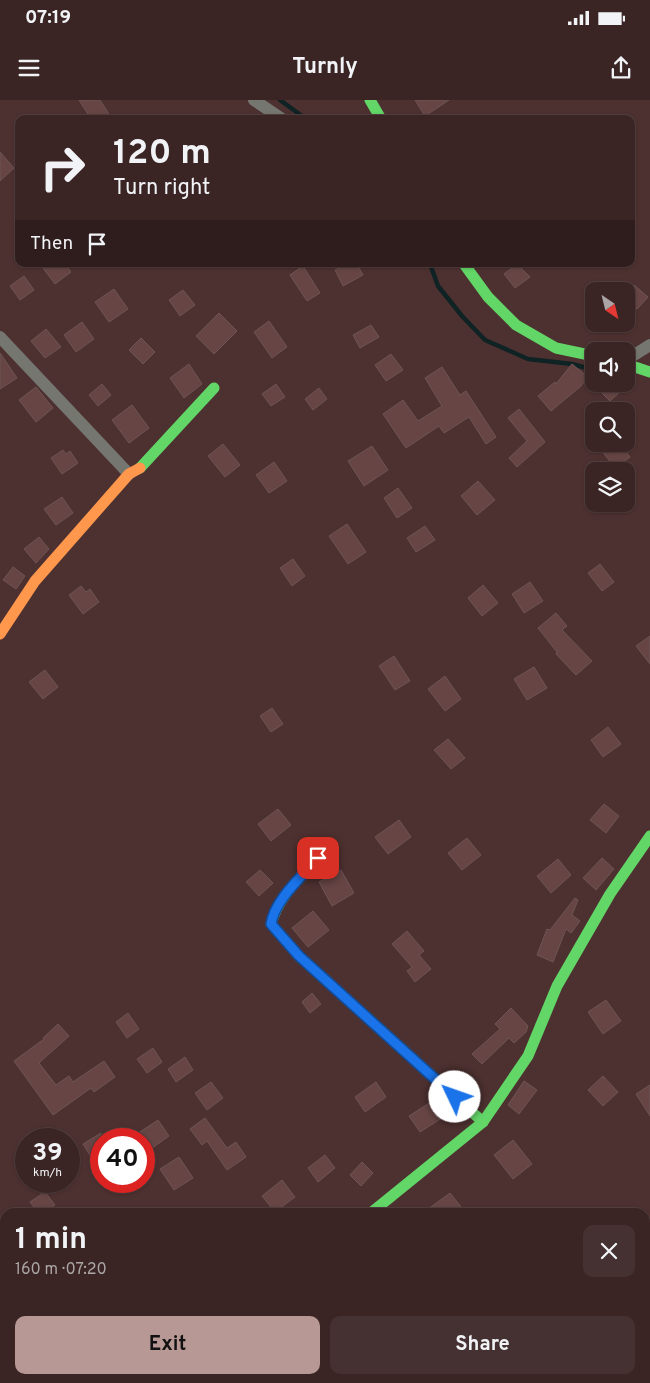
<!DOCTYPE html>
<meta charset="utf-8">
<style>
:root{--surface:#3a2524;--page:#453131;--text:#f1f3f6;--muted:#aba5a6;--line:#544241;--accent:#b89895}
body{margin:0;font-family:Overpass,sans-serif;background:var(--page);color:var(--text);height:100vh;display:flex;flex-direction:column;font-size:19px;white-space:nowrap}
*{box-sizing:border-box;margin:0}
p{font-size:16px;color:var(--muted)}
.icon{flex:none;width:28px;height:28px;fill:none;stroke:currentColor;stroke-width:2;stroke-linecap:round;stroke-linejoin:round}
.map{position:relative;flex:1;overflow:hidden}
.drawer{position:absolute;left:0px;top:1108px;width:650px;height:176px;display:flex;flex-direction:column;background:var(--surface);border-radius:15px 15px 0 0;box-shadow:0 1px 4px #0004,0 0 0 1px var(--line)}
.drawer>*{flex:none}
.guide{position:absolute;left:15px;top:15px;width:620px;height:152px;border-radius:10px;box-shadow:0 1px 4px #0004,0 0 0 1px var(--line);background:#3a2524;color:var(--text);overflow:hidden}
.needle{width:32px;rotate:145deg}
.controls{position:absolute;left:585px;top:182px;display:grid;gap:10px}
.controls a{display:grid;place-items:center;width:50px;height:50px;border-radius:10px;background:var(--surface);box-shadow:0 1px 4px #0004,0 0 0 1px var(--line);font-size:25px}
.speed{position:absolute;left:15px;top:1028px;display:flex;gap:10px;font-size:25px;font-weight:700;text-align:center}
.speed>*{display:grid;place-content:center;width:65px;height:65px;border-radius:50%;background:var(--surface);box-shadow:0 1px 4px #0004,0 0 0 1px var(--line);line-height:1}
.speed small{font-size:12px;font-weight:400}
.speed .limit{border:8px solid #d22;background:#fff;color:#111}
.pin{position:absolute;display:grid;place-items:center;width:42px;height:42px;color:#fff;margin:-21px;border-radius:10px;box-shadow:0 2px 8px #0006}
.me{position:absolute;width:55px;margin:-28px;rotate:312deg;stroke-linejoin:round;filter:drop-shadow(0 0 4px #0008)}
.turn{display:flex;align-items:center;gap:18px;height:105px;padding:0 15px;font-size:22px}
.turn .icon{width:65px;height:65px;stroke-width:2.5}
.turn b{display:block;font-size:35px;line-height:42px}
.then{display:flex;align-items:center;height:48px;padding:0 15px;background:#0003;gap:10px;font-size:19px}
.round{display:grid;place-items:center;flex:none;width:52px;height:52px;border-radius:10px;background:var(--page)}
.overview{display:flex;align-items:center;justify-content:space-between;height:85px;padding:0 15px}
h1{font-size:30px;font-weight:700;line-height:38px}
.button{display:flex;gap:10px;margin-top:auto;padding:10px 15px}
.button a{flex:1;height:58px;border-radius:10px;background:var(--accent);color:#111;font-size:20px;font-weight:700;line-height:58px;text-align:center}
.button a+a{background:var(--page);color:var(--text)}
.status{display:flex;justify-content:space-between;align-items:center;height:35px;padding:0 25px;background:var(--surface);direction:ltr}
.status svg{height:14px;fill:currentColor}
header{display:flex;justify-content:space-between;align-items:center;height:65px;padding:0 15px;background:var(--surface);font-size:22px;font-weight:700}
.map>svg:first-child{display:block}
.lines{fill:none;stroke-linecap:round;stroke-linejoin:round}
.stream{stroke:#0f2224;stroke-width:4.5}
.building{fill:#674545;stroke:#6d5554}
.street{stroke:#757670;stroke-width:12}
.fast{stroke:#63d668;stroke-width:11}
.slow{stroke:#ff974d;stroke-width:11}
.route-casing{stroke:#114b97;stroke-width:12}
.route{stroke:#1a73e8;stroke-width:9}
</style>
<div class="status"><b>07:19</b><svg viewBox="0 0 49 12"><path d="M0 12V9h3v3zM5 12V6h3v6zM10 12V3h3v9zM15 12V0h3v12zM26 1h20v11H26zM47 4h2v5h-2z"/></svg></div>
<header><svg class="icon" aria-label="menu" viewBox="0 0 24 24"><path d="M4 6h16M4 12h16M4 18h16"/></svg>Turnly<svg class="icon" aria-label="share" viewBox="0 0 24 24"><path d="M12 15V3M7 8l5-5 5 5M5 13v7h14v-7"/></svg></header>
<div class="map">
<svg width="650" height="1283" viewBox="0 0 650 1283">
<rect width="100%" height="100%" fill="#4d3130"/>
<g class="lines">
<g class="stream">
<polyline points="280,0 306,19"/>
<polyline points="430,164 438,186 462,216 485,240 528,259 572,264 594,270"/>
</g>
</g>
<g class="building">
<polygon points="79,0 100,0 112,19 91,19"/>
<polygon points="415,0 449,0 425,16"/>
<polygon points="0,52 14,68 0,81"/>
<polygon points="40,164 65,164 71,172 55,184"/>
<polygon points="347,164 357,164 363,175 343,186 335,170"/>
<polygon points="517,164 530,177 515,188 504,174"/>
<polygon points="303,166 320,193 307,201 290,175"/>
<polygon points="24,176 34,190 20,200 10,186"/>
<polygon points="634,185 648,197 637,209 626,200 626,193"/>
<polygon points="114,189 128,209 109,222 95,202"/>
<polygon points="183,190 195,205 180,216 169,200"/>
<polygon points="219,213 237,231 214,254 196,236"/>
<polygon points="269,221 287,247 272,258 254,232"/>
<polygon points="82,222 94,239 76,252 64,235"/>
<polygon points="371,225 379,237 360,248 353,235"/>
<polygon points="46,229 61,247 45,258 31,241"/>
<polygon points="141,238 155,252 143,264 129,250"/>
<polygon points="0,253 17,278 0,289"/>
<polygon points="391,254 403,270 386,281 375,265"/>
<polygon points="189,264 202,284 184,298 170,278"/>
<polygon points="572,264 588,277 581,286 551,311 538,296 555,282 556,284"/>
<polygon points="442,267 460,295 466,291 496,337 486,344 469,317 444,333 439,326 406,348 383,314 403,300 418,321 442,306 425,278"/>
<polygon points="102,284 111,295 98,306 89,295"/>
<polygon points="276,284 285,297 271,306 262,294"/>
<polygon points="612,284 615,284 622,290 610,301 602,293"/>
<polygon points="36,287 53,308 36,322 19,300"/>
<polygon points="319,288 327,299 313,310 305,299"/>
<polygon points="132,305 149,328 129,343 112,320"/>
<polygon points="519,309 545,342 517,367 509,358 527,341 508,318"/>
<polygon points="223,344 240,365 225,377 208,356"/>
<polygon points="612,344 620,344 630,357 615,368 602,351"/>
<polygon points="372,346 388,370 364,386 348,361"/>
<polygon points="63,350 66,354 70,351 78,363 62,374 51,358"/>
<polygon points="274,362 287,381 269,393 256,375"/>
<polygon points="478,381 495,400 477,415 461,396"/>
<polygon points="398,388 412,408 397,418 384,398"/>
<polygon points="62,397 73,413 56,425 44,409"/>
<polygon points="347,424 366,452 348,464 329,436"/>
<polygon points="425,426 435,440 416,452 407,438"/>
<polygon points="39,437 49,449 36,463 24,449"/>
<polygon points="293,459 305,476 292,486 280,468"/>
<polygon points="600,464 614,482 602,491 588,473"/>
<polygon points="13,467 25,476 16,489 3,480"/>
<polygon points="530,482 543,501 524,513 512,494"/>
<polygon points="483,485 498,503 482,516 468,498"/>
<polygon points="81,486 86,492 90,489 99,502 83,514 69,495"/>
<polygon points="556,513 567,526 562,530 592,561 576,575 556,554 557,552 538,528"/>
<polygon points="650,536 650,564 636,546"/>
<polygon points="394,556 410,581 395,590 379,566"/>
<polygon points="534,567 547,588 527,600 514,579"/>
<polygon points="45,570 58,587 43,599 29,582"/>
<polygon points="445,576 461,599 445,611 428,589"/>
<polygon points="272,608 283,624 271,632 260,616"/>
<polygon points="608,627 621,644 603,657 591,640"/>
<polygon points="448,639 465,658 451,669 434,650"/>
<polygon points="604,704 619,716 606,733 590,720"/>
<polygon points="278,709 291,725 271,741 258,724"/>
<polygon points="399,720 411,737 388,754 375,737"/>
<polygon points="467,738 481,755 462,770 448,753"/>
<polygon points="602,758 614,769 596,790 583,778"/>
<polygon points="558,759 571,775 551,793 537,776"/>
<polygon points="260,770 273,783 259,796 246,782"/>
<polygon points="341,770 354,793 332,806 319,782"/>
<polygon points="575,798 578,800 572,815 580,821 571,833 566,829 553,862 537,855 547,829 550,830"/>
<polygon points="313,811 329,830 308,847 292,828"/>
<polygon points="407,831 424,851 419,855 431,869 415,882 407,871 412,867 392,844"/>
<polygon points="312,893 321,904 310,913 302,902"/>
<polygon points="606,900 621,921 603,934 588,912"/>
<polygon points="511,908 528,926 526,932 514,943 509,938 482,964 472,954 500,929 495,924"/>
<polygon points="128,913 139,929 127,938 116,922"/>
<polygon points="58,924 69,936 39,963 56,985 69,976 73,982 104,961 115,977 94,992 91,988 53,1015 14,961 44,939 43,938"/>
<polygon points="153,948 162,962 147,973 137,959"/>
<polygon points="185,957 193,970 176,982 168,969"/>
<polygon points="603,976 618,992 603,1006 588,990"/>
<polygon points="524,981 537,990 519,1014 508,1005"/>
<polygon points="211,982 223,998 207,1010 195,993"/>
<polygon points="376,982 386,997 365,1012 355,997"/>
<polygon points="650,985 650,1016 636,994"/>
<polygon points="431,1002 442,1018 420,1032 409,1016"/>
<polygon points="205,1018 227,1048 236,1042 246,1057 227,1070 207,1041 202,1045 190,1029"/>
<polygon points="158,1020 169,1036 148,1051 144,1045 144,1039 140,1039 137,1034"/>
<polygon points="101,1033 101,1055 93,1060 83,1044"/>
<polygon points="513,1040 532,1064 513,1079 494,1055"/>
<polygon points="325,1055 335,1068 318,1082 308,1068"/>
<polygon points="179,1057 193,1078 174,1090 160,1069"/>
<polygon points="362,1062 373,1073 361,1086 350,1075"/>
<polygon points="282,1080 295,1097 275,1112 262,1096"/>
<polygon points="45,1092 55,1105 44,1112 38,1112 30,1102"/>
<polygon points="450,1093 465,1112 424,1112"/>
</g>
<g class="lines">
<g class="street">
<polyline points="254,0 282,19"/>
<polyline points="0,237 129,374"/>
<polyline points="626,260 650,245"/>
<polyline points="0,1230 5,1239"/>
<polyline points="28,1279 30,1283"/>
<polyline points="339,1279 341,1283"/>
</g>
<g class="fast">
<polyline points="370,0 381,19"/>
<polyline points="464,164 488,197 516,225 556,248 594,256"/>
<polyline points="626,264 650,272"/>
<polyline points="140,368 214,288"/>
<path d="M318,758c-18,20 -40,39 -47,66l28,32 184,166"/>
<polyline points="372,1112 483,1022 528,956 557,886 610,794 650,736"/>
</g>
<g class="slow">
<polyline points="0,534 35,481 129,374 140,368"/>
<polyline points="149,1283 154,1279"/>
</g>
</g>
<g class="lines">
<defs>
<path id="route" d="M318,758c-16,19 -43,41 -47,66l28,32 156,141"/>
</defs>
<use href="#route" class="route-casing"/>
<use href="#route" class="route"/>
</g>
</svg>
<div class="controls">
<a><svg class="needle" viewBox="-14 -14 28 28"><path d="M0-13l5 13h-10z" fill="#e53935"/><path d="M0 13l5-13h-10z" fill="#aba5a6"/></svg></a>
<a><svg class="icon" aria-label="sound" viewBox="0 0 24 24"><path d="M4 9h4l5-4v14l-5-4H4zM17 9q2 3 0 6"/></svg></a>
<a><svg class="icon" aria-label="search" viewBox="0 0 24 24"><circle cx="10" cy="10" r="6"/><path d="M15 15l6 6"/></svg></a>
<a><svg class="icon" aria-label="layers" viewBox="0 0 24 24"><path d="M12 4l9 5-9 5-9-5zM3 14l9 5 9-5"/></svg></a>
</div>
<div class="speed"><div>39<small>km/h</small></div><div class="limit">40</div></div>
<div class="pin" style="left:318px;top:758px;background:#d93025"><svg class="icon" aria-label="arrive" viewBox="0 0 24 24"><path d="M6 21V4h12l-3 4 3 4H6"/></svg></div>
<svg class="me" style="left:455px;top:997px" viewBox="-20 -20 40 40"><circle r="19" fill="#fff"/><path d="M0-13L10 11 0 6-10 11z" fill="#1a73e8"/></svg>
<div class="guide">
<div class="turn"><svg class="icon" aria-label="right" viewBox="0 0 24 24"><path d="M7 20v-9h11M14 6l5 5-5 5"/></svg><div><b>120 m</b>Turn right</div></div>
<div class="then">Then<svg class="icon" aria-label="arrive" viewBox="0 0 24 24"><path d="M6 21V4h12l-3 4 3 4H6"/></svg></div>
</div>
<section class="drawer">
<div class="overview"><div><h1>1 min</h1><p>160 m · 07:20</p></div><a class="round"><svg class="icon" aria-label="close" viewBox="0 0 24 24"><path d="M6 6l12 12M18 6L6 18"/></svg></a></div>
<div class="button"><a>Exit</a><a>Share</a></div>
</section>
</div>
